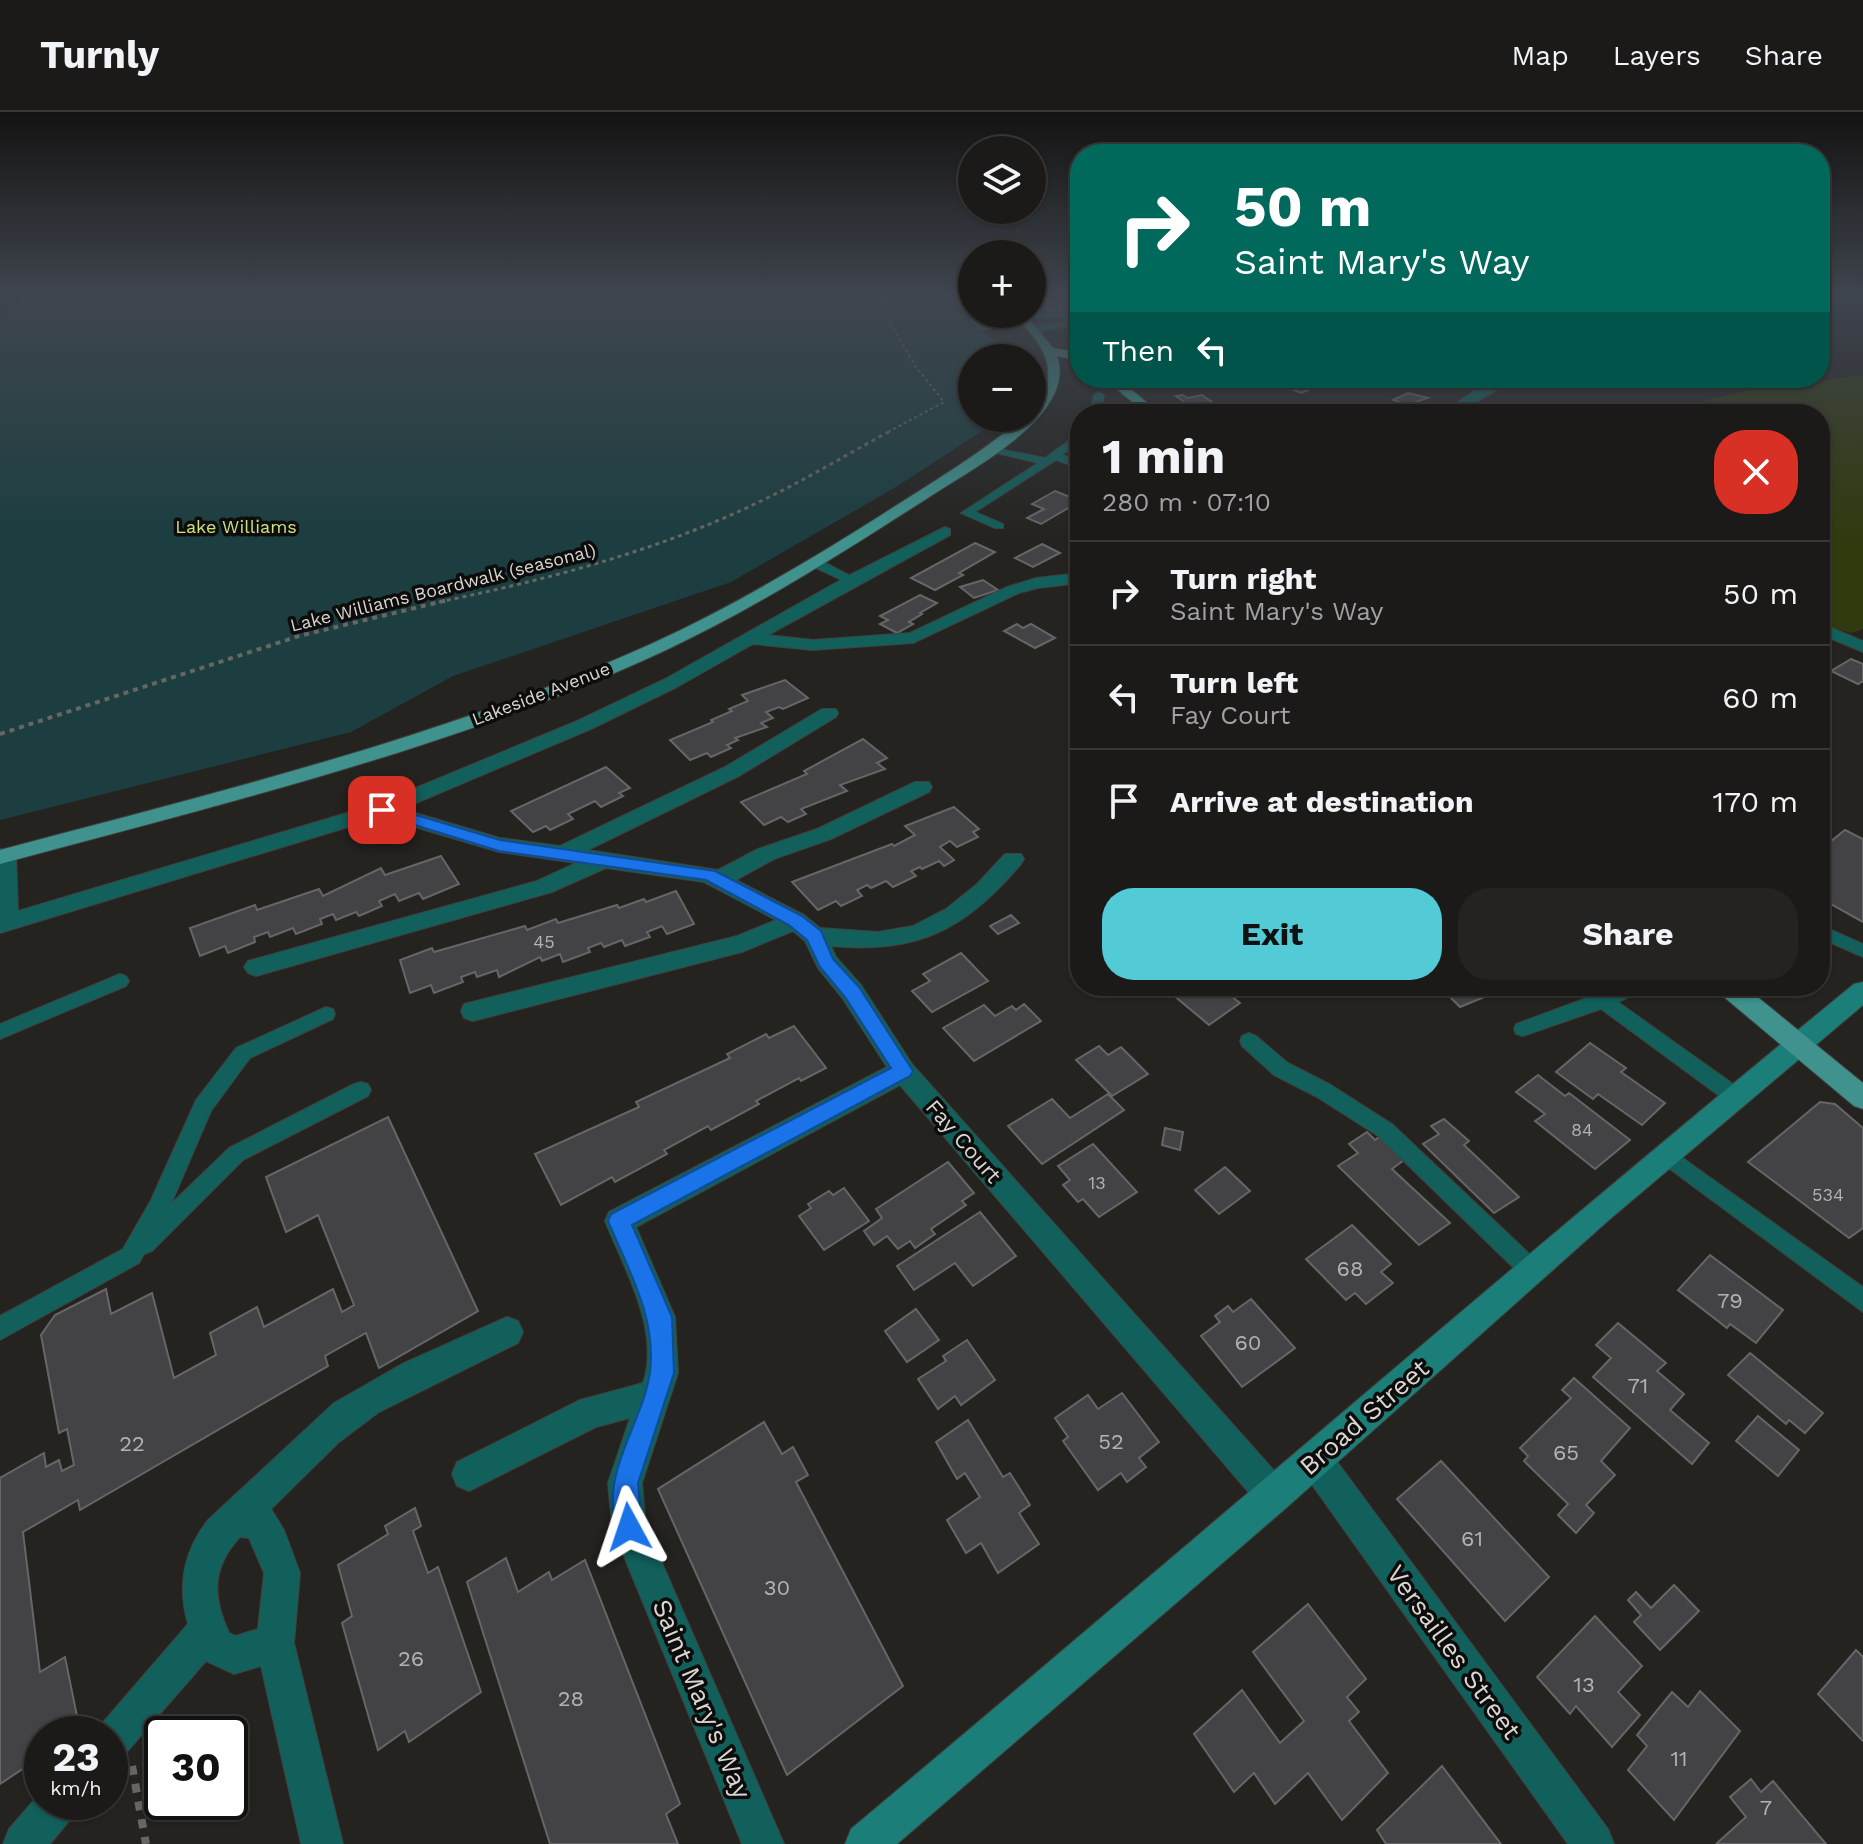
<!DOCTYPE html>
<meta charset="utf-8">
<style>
:root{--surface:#1b1a18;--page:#242321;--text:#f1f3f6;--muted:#a0a1a2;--line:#393837;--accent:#52cbd7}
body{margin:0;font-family:"Work Sans",sans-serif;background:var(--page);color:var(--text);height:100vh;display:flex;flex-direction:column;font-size:30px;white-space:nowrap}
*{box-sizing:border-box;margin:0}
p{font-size:26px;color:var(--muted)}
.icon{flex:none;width:44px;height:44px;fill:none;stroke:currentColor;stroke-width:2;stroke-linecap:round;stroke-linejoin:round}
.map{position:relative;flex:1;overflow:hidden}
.side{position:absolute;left:1070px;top:292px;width:760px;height:592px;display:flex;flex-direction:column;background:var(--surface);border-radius:32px;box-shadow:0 2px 6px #0004,0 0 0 2px var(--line)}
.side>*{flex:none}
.top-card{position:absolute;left:1070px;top:32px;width:760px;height:244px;border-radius:32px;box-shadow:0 2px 6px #0004,0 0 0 2px var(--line);background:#00695c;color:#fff;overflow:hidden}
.fabs{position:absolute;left:958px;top:24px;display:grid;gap:16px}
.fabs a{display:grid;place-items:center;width:88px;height:88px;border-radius:50%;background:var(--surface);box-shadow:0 2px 6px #0004,0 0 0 2px var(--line);font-size:40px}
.speed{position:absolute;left:24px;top:1604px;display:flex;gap:16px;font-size:40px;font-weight:700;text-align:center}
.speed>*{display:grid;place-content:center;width:104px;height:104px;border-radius:50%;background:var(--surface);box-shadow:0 2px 6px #0004,0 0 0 2px var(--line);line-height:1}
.speed small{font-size:20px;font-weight:400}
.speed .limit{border:4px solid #111;border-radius:12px;background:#fff;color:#111}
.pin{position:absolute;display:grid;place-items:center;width:68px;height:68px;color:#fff;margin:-34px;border-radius:16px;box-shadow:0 4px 12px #0006}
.me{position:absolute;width:88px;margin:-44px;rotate:355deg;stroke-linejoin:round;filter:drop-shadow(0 0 6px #0008)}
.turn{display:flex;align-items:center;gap:28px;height:168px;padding:0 32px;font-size:36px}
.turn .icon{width:104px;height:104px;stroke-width:2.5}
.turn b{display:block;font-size:56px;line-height:68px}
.then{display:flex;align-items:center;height:76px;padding:0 32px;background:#0003;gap:16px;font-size:30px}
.round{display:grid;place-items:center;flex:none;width:84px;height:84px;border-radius:32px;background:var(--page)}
.summary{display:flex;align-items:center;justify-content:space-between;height:136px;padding:0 32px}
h1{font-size:48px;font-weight:700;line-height:60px}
.cta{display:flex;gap:16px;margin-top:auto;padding:16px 32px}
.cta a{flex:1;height:92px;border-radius:32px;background:var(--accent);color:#111;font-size:32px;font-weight:700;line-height:92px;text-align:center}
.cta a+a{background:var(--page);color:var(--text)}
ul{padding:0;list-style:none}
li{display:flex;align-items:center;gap:24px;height:104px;padding:0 32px;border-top:2px solid var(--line)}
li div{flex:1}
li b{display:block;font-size:30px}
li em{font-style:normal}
header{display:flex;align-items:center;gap:48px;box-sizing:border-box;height:112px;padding:0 40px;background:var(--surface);border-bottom:2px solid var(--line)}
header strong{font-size:38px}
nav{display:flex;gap:44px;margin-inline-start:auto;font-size:28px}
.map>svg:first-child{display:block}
.green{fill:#313a0e}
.water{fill:#1c3e40}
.building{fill:#434346;stroke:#666568;stroke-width:2}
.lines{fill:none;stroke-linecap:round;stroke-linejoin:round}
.lane-casing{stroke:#41403d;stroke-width:2}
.street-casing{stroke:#41403d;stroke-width:2}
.secondary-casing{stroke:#41403d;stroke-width:2}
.primary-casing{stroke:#41403d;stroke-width:2}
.path-far3{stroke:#676663;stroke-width:2;stroke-dasharray:3 3;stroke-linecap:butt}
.path-far2{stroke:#676663;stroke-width:3;stroke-dasharray:4 4;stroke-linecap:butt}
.path-far1{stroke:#676663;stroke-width:4;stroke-dasharray:5 5;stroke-linecap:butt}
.path{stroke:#676663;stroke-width:8;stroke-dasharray:9 9;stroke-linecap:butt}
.lane{fill:#11605c;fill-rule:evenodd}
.street{fill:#11605c;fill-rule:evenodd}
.secondary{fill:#1b7e79;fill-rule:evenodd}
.primary{fill:#3f928d;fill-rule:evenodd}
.route{fill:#1a73e8;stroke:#114b97;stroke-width:2}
.labels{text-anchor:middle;stroke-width:7;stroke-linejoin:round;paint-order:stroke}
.far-park-label{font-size:18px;fill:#c9e37f;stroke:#0d0c0b}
.far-street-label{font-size:18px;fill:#d8d7d5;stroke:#0d0c0b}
.number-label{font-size:18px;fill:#b3b2b1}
.street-label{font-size:22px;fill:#d8d7d5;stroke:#0d0c0b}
.near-number-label{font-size:22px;fill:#b3b2b1}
.near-street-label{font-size:26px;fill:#d8d7d5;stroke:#0d0c0b}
</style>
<header>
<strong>Turnly</strong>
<nav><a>Map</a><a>Layers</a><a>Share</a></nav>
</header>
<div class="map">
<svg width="1863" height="1732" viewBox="0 0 1863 1732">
<rect width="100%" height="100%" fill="#242320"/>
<polygon class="green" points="1863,263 1863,517 1851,521 1820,512 1820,302 1650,302 1745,279"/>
<path class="water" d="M24,184h904c29,5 62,44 88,62h-44v60h30l-106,69 -165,95 -278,94 -102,56 -351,88v-504l21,-14z"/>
<g class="building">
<polygon points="1067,188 1080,188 1080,199 1046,198 1046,191 1067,191"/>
<polygon points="979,202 995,202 1008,214 981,217 972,208 977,208 974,205 981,204"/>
<polygon points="1423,266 1458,266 1437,273 1420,268"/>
<polygon points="1307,268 1321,273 1301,281 1286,275"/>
<polygon points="1408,281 1428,286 1407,293 1393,288"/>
<polygon points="1183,283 1187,286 1202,283 1216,293 1193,297 1176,284"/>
<polygon points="1055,379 1080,389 1041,412 1027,406 1044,397 1032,392"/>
<polygon points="975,431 995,440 959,461 963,463 935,478 911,466"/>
<polygon points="1042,432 1060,441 1033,455 1015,446"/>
<polygon points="983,468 998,478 974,486 960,475"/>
<polygon points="920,483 937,491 920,501 922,502 909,510 913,512 897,521 880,512 888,508 880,504"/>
<polygon points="1017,512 1023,516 1031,512 1055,526 1035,536 1004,519"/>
<polygon points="1851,547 1863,552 1863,569 1858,572 1831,559"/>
<polygon points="785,568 808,586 783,597 779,595 766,600 773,606 761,611 767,615 735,626 738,628 727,633 731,636 711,645 707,641 690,648 670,628 713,610 711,608 732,599 729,597 748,589 742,583"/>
<polygon points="863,627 887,646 877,651 885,657 840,673 847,679 801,697 806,702 788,710 781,705 764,713 741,690 807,662 804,659"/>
<polygon points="606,655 630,676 619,681 623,684 601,695 595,689 568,702 573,707 550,718 546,714 533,720 511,699"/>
<polygon points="954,695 979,717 973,720 978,725 957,735 950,729 940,735 954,748 944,754 939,749 922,757 920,755 911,759 916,764 893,775 886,769 871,776 867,773 857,778 862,784 841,794 836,789 818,798 792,770 892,732 894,734 915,723 905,714"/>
<polygon points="1845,718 1863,727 1863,810 1820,786 1820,746 1827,740 1821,737"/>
<polygon points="441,744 459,772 423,787 419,781 399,789 395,782 379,789 382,794 359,804 356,800 336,808 333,802 320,807 322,812 296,822 293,816 270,825 268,820 254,825 255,830 228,841 225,834 200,844 190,816 255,793 257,798 319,777 323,784 381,756 385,763"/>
<polygon points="676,779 694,812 667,822 662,814 647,820 650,825 625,834 622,828 604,835 601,831 588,836 590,840 563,850 560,842 542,849 540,845 499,865 497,858 477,865 475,860 461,865 463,870 434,881 431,873 410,881 400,848 432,836 434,840 525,814 527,818 556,807 558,811 617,793 619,796 644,787 646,790"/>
<polygon points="1011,803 1019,811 998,822 990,814"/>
<polygon points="961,841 988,869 932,900 912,879 930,869 923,862"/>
<polygon points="1185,874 1218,874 1240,891 1209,913 1172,882"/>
<polygon points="1439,874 1511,874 1460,895"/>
<polygon points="1024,892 1041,909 974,949 943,916 984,893 995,904 1012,894 1016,898"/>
<polygon points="794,914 826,956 801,969 799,966 756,989 759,992 711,1018 708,1014 664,1038 667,1042 615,1070 612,1065 561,1093 535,1042 639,995 636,990 730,946 727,942 766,922 769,926"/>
<polygon points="1590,931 1626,956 1621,960 1665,991 1642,1013 1598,982 1593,987 1556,960"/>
<polygon points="1099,934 1108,943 1121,935 1148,962 1112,984 1076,948"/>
<polygon points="1538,963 1565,984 1569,981 1630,1028 1595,1057 1535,1009 1545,1002 1516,980"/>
<polygon points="1108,982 1124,998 1042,1052 1008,1014 1052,987 1070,1006"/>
<polygon points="1820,990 1835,992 1863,1016 1863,1116 1849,1126 1748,1050"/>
<polygon points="388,1005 478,1199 379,1256 366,1221 325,1244 328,1254 80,1398 78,1388 23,1420 40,1560 65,1545 80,1619 75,1622 42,1622 42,1644 0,1672 0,1366 44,1341 46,1355 59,1348 62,1359 74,1353 67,1317 59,1321 41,1223 55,1203 106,1177 111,1202 152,1181 174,1266 216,1243 210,1221 257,1195 264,1215 333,1177 342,1200 354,1193 318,1103 286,1120 266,1065"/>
<polygon points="1444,1007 1469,1029 1464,1033 1519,1085 1494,1101 1423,1032 1439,1022 1431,1014"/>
<polygon points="1165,1016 1183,1020 1180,1038 1162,1033"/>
<polygon points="1367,1020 1375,1028 1379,1025 1404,1048 1392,1057 1450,1111 1419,1133 1338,1054 1358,1041 1349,1032"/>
<polygon points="1093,1032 1137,1080 1099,1105 1083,1087 1078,1090 1063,1073 1070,1068 1058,1054"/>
<polygon points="948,1050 974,1081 962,1089 966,1093 931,1117 935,1122 915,1136 910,1129 898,1137 887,1124 874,1133 864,1119 882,1106 876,1097"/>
<polygon points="1225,1055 1250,1079 1219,1102 1195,1078"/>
<polygon points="844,1076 869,1109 824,1138 799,1104 811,1096 808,1092 829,1079 833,1083"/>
<polygon points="980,1100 1016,1144 973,1174 955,1151 914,1178 897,1154"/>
<polygon points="1352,1113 1391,1152 1381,1160 1393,1171 1366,1192 1355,1181 1346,1188 1306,1147"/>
<polygon points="1710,1143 1783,1198 1756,1231 1730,1212 1727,1216 1678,1178"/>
<polygon points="1251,1187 1295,1236 1242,1275 1201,1224 1220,1210 1215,1204 1228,1194 1233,1200"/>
<polygon points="916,1197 939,1228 907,1250 885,1219"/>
<polygon points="1618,1211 1666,1251 1657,1259 1684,1282 1670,1298 1709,1331 1692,1352 1593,1265 1611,1246 1596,1233"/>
<polygon points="967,1228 995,1268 961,1293 955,1284 938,1297 918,1267 946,1249 943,1244"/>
<polygon points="1750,1241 1823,1301 1805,1321 1789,1308 1786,1312 1728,1263"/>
<polygon points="1574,1266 1630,1316 1601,1349 1615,1363 1586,1393 1594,1401 1576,1421 1558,1403 1568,1392 1524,1349 1528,1344 1520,1336 1571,1286 1562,1278"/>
<polygon points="1122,1281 1159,1330 1139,1346 1146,1355 1127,1370 1121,1361 1098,1378 1063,1329 1068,1325 1055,1306 1088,1283 1098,1297"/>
<polygon points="1758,1304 1799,1338 1778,1364 1736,1329"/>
<polygon points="968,1308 1003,1365 1010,1361 1030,1393 1019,1401 1039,1432 998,1461 981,1431 966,1441 947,1408 980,1385 965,1361 957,1367 936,1330"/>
<polygon points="764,1310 782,1342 793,1335 808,1363 796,1370 903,1574 787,1663 658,1377"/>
<polygon points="1441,1349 1549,1465 1505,1509 1397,1387"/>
<polygon points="415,1396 421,1414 413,1419 428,1461 438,1455 481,1580 409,1630 405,1619 378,1638 342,1511 352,1504 338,1453 388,1422 385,1414"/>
<polygon points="506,1446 518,1480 549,1460 552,1468 585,1448 680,1692 666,1702 678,1732 550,1732 467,1470"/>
<polygon points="1674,1473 1699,1499 1660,1538 1634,1510 1641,1503 1628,1488 1636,1480 1651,1496"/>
<polygon points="1308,1492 1366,1567 1347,1585 1359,1600 1349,1609 1388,1661 1342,1708 1308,1661 1275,1692 1254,1661 1234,1680 1194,1622 1242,1578 1280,1631 1304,1609 1253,1540"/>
<polygon points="1595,1504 1642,1554 1618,1580 1640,1603 1612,1635 1576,1594 1570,1602 1537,1565"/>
<polygon points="1856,1538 1863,1545 1863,1629 1818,1582"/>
<polygon points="1700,1579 1740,1619 1674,1708 1628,1658 1647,1634 1637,1623 1672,1580 1688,1595"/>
<polygon points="1442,1654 1501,1732 1386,1732 1377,1718"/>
<polygon points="1751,1667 1761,1680 1773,1669 1826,1732 1716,1732 1746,1705 1730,1685"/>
</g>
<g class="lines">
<defs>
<g id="lane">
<polygon points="1066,200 1080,208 1080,212 1034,220 1031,215 1070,209 1064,205 1021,206 1017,204"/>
<polygon points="1099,280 1104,283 1100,302 1090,302 1094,283"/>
<polygon points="1080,321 1080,329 1062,343 1080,349 1080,356 1056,348 975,400 1003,412 1003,416 995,416 961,401 1038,351 989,339 989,335 1045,346"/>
<polygon points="812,448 820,448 858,468 848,471 812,454"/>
<polygon points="1820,813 1863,832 1863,845 1820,826"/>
<polygon points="120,862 126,864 129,869 126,874 0,927 0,912"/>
<polygon points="1619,874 1645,874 1642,879 1618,890 1743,979 1746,985 1743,991 1736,993 1729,991 1601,897 1523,924 1516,922 1514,917 1516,912"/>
<polygon points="326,895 333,897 335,902 333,907 250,946 211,999 171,1092 229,1036 354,972 361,970 368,972 371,978 368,984 243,1048 152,1139 144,1142 139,1151 0,1228 0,1204 123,1137 151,1088 196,988 236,936"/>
<polygon points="1249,921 1256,924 1288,951 1331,973 1392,1012 1539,1151 1542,1158 1539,1165 1531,1168 1523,1165 1378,1024 1317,985 1274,963 1242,934 1240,929 1242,924"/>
<polygon points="1666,1034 1863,1175 1863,1200 1659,1049 1656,1043 1659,1037"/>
</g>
<g id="street">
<polygon points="1501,266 1517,266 1456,302 1441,302 1481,274"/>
<path d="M945,415l5,2v6l-182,100 45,5 97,-7 97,-46 29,-9 44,-5v10l-42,5 -19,5 -106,50 -100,7 -60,-6 -76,43 -86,42 -189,80 98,29 60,8 165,-79 97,-58h14l2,4 -2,4 -97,59 -151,74 130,20 40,-21 59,-20 98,-47h14l3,5 -3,5 -98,47 -57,20 -38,21 68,35 16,13 58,4 35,-6 33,-17 31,-25 28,-30h16l3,5 -3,5c-55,66 -104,90 -190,82l5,11 25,28 51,79 374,420 5,12 -5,12 -12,5 -12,-5 -362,-423 -264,142 39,90 3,56 -36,110 4,43 138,318h-42l-130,-317 -4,-44 22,-65 -34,9 -127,64 -12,-5 -5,-12 5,-12 123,-62 63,-17c18,-52 -19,-115 -38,-162l4,-9 278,-145 -44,-68 -25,-31 -13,-27 -12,-10 -51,21 -269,69 -9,-3 -3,-7 3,-7 273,-68 39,-16 -72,-38 -98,-14 -54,24 -296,84 -8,-3 -4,-6 4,-6 289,-80 39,-18 -77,-11 -118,-35 -381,116v-84l13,1 3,5 2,56 359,-107 200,-83 88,-42 181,-102z"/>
<polygon points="1820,511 1863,529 1863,540 1820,522"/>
<path d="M507,1205l11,4 5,11 -5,11 -139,69 -41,31 -67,66 13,21 16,43 -6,70 49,201h-42l-40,-178 -27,8 -28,-13 -82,94 -14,6v-27h-17l95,-110c-11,-38 -5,-72 20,-104l126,-117 68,-39zM240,1425l9,1 15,35 -6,56 -23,7 -6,-3c-17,-37 -17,-66 11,-96z"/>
<polygon points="1315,1331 1327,1336 1608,1717 1614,1732 1568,1732 1303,1360 1298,1348 1303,1336"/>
<polygon points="42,1679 42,1690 79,1690 73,1704 50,1732 3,1732 9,1717"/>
</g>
<path id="secondary" d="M1863,870v23l-253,214 -324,289 -389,336h-52l6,-15c335,-281 665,-568 1003,-845z"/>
<g id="primary">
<path d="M1014,202h11l28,34 27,5v8l-23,-5c20,57 -80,110 -120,136 -89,57 -177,114 -273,159 -211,98 -440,152 -664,213v-14c220,-59 443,-112 651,-206 81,-37 158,-83 232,-130 48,-31 97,-60 140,-96h9c0,-12 9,-18 13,-29 12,-32 -13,-54 -31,-75z"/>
<polygon points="1103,266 1117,266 1161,302 1147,302"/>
<polygon points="1715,874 1744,874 1863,971 1863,997 1854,994 1718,880"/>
</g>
</defs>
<use href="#lane" class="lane-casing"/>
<use href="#street" class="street-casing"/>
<use href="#secondary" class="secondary-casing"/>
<use href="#primary" class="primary-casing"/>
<g class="path-far3">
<polyline points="865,184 870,193 879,192 916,255 944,290 888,320"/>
<polyline points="879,192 941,187"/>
</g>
<path class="path-far2" d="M439,490c111,-23 222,-52 324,-102 44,-21 86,-47 129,-70"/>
<polyline class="path-far1" points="0,622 299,524 448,488"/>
<polyline class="path" points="132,1654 146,1732"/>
<use href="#lane" class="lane"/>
<use href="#street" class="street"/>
<use href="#secondary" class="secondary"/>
<use href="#primary" class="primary"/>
</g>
<linearGradient id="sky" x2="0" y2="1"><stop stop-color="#141312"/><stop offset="0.43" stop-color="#3f454e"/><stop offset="1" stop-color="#3f454e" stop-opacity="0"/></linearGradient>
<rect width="1863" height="426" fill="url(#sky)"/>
<path class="route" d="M382,693l118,35 215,31 87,45 19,15 12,28 26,28 54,84 -3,5 -278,149 40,92 2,56 -36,110 4,44 -4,10 -9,4 -9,-4c-25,-60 22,-109 30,-165 7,-54 -22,-103 -42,-151l3,-7 280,-146 -46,-71 -25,-30 -13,-27 -18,-15 -83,-45 -207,-29 -123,-38v-7z"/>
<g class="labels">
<g class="far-park-label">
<text x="236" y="421">Lake Williams</text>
</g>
<g class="far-street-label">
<text transform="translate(443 476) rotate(-14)" y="6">Lake Williams Boardwalk (seasonal)</text>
<text transform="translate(541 582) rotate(-21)" y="6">Lakeside Avenue</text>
</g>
<g class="number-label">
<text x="544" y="836">45</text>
<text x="1582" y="1024">84</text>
<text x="1097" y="1077">13</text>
<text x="1828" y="1089">534</text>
</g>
<g class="street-label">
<text transform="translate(964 1029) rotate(49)" y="8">Fay Court</text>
</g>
<g class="near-number-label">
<text x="1350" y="1164">68</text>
<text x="1730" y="1196">79</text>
<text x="1248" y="1238">60</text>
<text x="1638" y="1281">71</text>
<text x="1111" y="1337">52</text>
<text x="132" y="1339">22</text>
<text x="1566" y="1348">65</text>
<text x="1472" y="1434">61</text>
<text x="777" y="1483">30</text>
<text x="411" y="1554">26</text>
<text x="1584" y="1580">13</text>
<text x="571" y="1594">28</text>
<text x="1679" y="1654">11</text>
<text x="1766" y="1703">7</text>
</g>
<g class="near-street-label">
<text transform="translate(1364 1305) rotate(-41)" y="9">Broad Street</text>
<text transform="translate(1454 1540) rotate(54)" y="9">Versailles Street</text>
<text transform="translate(702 1587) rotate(67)" y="9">Saint Mary's Way</text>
</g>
</g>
</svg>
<div class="fabs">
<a><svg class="icon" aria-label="layers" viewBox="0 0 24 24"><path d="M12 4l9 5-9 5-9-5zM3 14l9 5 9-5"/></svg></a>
<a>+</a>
<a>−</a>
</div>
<div class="speed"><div>23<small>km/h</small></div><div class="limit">30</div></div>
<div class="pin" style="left:382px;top:698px;background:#d93025"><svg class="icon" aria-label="arrive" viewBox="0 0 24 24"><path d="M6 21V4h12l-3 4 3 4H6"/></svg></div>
<svg class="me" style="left:629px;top:1415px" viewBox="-20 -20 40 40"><path d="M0-17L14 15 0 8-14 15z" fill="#1a73e8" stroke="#fff" stroke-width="4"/></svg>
<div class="top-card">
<div class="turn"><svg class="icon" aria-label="right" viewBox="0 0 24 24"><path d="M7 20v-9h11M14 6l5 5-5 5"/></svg><div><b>50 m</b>Saint Mary's Way</div></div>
<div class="then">Then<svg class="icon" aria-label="left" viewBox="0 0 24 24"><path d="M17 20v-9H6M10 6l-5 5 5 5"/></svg></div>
</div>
<section class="side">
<div class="summary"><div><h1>1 min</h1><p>280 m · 07:10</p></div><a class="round" style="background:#d93025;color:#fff"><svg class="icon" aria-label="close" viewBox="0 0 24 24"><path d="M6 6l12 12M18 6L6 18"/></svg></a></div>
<ul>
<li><svg class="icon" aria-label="right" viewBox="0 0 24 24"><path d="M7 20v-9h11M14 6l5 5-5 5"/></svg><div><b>Turn right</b><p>Saint Mary's Way</p></div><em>50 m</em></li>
<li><svg class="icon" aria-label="left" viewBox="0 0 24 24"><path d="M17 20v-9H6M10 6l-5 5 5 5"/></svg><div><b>Turn left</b><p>Fay Court</p></div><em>60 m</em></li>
<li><svg class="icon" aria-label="arrive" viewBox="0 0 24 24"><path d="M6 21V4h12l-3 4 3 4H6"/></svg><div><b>Arrive at destination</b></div><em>170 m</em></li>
</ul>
<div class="cta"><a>Exit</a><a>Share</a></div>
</section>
</div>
